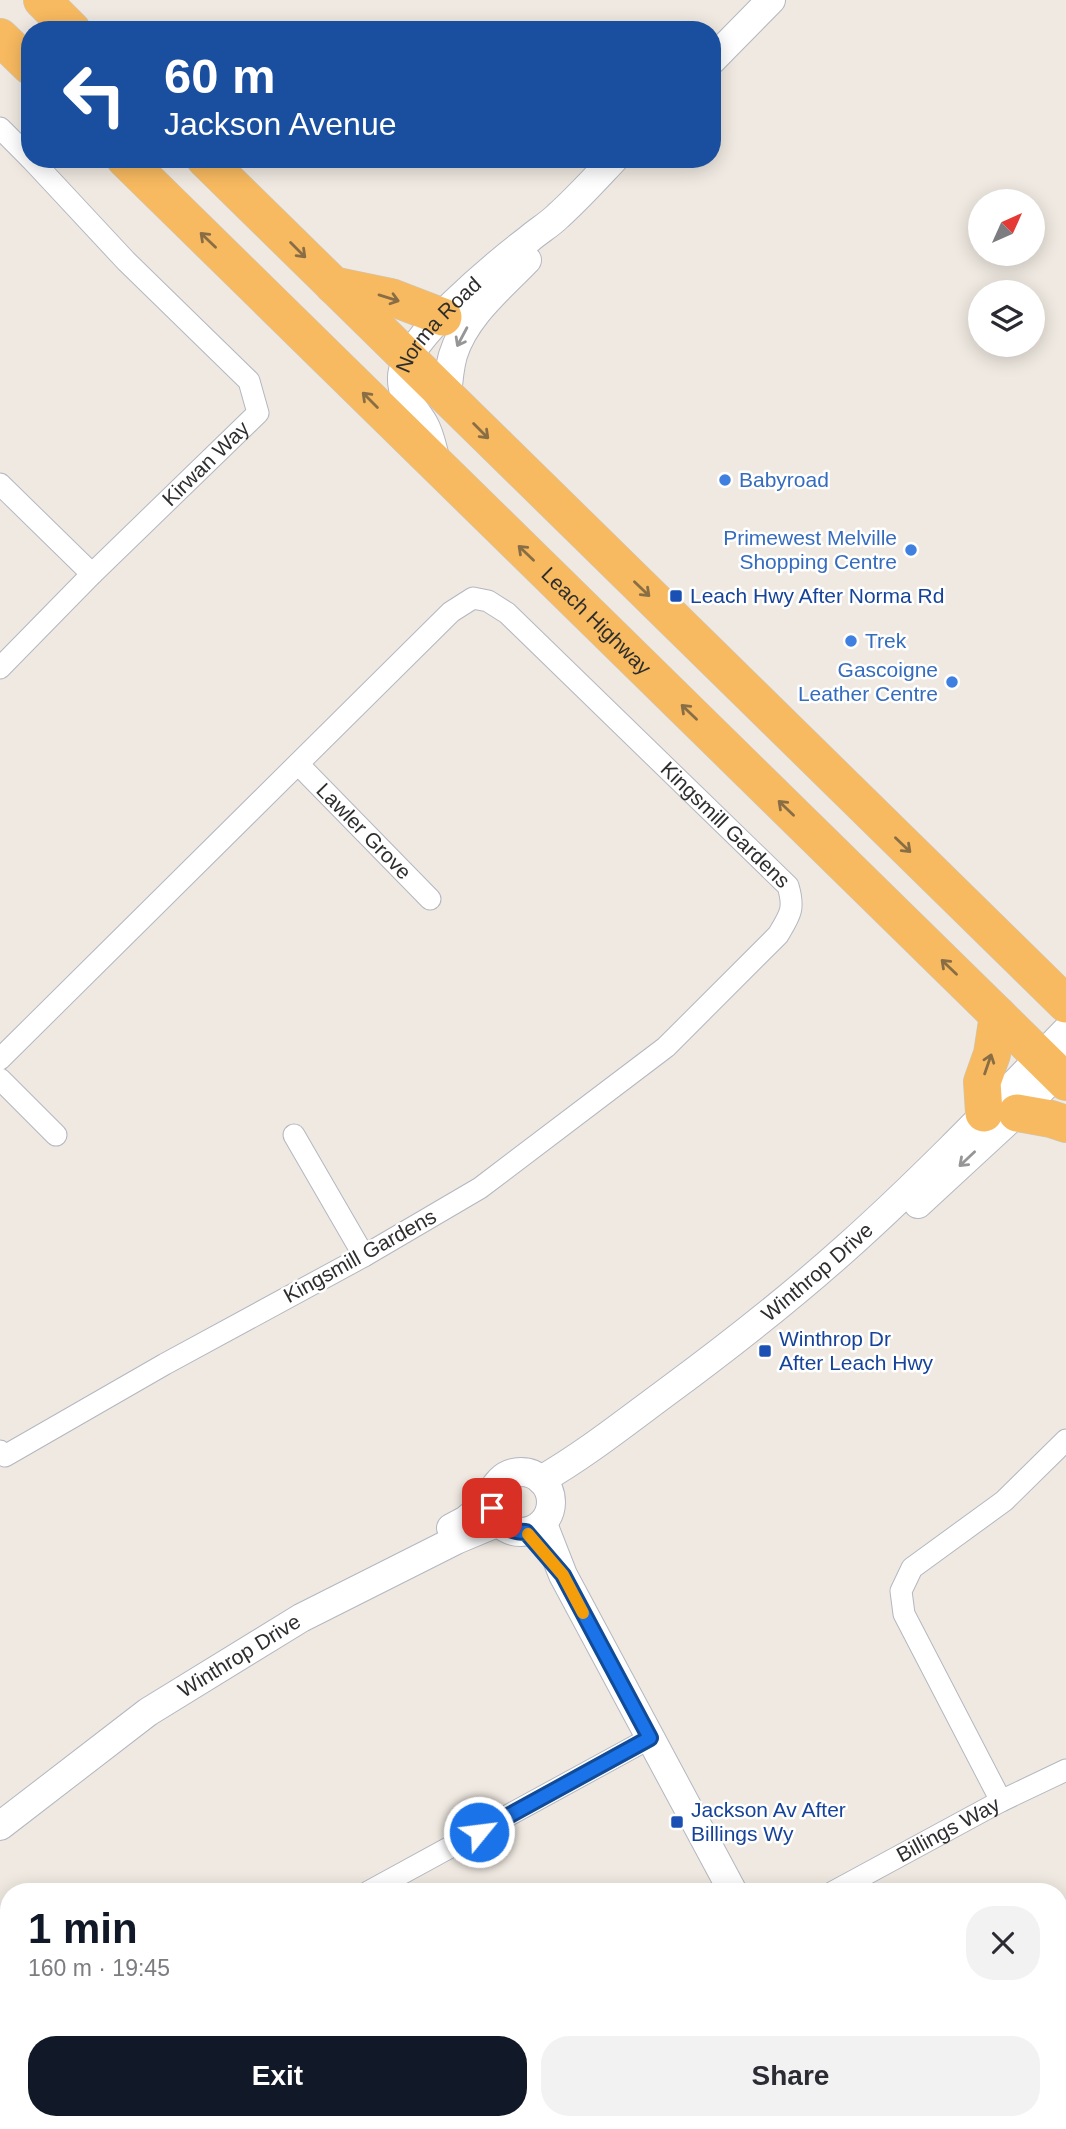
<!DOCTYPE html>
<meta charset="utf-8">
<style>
:root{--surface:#fff;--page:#f2f2f3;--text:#2b2b33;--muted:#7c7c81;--accent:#111827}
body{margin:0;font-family:Arial,sans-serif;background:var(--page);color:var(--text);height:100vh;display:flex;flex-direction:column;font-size:26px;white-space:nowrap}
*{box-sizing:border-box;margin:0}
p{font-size:23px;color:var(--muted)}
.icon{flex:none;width:38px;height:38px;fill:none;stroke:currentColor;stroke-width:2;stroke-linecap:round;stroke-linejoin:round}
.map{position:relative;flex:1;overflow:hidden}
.panel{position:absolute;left:0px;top:1883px;width:1068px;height:247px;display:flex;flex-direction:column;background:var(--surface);border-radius:28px 28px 0 0;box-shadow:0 4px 18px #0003}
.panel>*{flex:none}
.hud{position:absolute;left:21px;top:21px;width:700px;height:147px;border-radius:28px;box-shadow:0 4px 18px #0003;background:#1a4fa0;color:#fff;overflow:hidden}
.needle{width:46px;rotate:45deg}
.fabs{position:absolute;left:968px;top:189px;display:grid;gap:14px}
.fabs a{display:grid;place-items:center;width:77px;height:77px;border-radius:50%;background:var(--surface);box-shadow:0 4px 18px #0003;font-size:35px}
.pin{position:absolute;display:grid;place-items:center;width:60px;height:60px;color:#fff;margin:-30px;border-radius:14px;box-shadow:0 4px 10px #0006}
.me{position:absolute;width:77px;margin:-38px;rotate:61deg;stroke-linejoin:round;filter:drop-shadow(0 0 5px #0008)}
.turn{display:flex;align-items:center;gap:24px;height:147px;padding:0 28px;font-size:32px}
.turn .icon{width:91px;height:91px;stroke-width:2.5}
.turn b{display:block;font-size:49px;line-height:60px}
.round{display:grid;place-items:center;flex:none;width:74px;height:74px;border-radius:28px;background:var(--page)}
.headline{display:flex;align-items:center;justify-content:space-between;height:119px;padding:0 28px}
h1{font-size:42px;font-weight:700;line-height:52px;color:var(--accent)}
.button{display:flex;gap:14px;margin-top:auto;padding:14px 28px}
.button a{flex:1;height:80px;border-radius:28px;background:var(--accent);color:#fff;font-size:28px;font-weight:700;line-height:80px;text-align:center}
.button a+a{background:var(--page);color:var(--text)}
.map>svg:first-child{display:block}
.green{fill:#b6e59e}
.pitch{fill:#c9ec9a}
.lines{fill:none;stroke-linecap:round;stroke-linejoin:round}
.minor-casing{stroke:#b4b7c1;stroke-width:23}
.tertiary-casing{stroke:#b4b7c1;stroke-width:30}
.trunk-casing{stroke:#c9c9c9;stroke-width:38}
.minor{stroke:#fff;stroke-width:21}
.tertiary{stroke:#fff;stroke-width:28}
.trunk{stroke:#f8ba60;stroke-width:37}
.oneway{stroke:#896d44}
.oneway2{stroke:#969696}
.route-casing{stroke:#114b97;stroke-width:18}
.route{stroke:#1a73e8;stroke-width:12}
.slow{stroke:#f59e0b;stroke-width:12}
.shop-dot{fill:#3f7fe0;stroke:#fff;stroke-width:2.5}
.transit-dot{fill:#1a4fb4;stroke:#fff;stroke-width:2.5}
.labels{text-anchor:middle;stroke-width:5;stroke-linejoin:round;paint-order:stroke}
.street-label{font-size:21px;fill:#2e2e2e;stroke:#fff}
.shop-label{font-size:21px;fill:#366cbe;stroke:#fff;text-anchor:start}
.transit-label{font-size:21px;fill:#164399;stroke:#fff;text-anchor:start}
</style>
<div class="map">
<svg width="1066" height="2129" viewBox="0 0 1066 2129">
<rect width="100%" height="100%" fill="#efe9e1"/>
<polygon class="green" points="0,1984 9,1992 9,2121 140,2121 146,2129 0,2129"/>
<polygon class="pitch" points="0,2054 9,2060 9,2121 95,2121 107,2129 0,2129"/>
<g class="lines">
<defs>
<g id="minor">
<polyline points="0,128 30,158"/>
<polyline points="0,484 92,574"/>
<path id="s1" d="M0,668l92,-94 166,-161 -9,-32 -123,-120 -95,-102"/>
<path id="s2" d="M298,764l132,135"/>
<path id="s3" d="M0,1059l451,-447 22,-14 15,3 19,12 281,273c7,23 2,29 -10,49l-112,112 -186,141 -116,68 -199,108 -160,92 -5,-5"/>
<polyline points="0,1079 56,1135"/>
<polyline points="294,1135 364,1256"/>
<polyline points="1001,1801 904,1614 901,1591 912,1568 1004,1501 1066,1440"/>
<polyline points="368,1892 650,1738"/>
<path id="s4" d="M833,1892l168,-91 65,-31"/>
<polyline points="1059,2075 1066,2071"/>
<polyline points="214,2121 220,2129"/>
<polyline points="517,2129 520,2121"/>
<polyline points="887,2129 919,2121"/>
</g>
<g id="tertiary">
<polyline points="712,60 771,0"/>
<path d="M447,398c1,-14 2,-29 6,-43 12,-39 47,-67 74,-95"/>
<path id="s5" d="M437,465c-4,-13 -6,-29 -13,-41 -9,-16 -23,-26 -22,-47 0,-36 97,-115 127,-138 9,-8 20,-14 29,-23 20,-18 38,-38 56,-57"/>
<polyline points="918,1204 1037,1094 1066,1064"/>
<circle cx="521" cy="1502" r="30"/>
<path id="s6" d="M541,1480c45,-26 85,-58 127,-89 61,-45 121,-92 178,-143 76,-68 148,-143 220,-217"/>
<polyline points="543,1524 563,1575 733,1892"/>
<polyline points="451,1528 466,1520 492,1499"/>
<path id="s7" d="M0,1826l148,-114 153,-94 155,-78 43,-18"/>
<polyline points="834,2121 836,2129"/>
</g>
<g id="trunk">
<polyline points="42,0 72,30"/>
<polyline points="0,37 30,66"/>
<path id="s8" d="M125,159l941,923"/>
<polyline points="205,159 1066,1004"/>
<polyline points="333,285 391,297 443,317"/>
<polyline points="984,1113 982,1082 992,1054 998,1015"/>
<polyline points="1017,1113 1051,1119 1066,1124"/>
</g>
</defs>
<use href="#minor" class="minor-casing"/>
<use href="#tertiary" class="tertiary-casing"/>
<use href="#trunk" class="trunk-casing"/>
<use href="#minor" class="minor"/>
<use href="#tertiary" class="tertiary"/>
<use href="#trunk" class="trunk"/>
</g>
<defs><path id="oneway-shaft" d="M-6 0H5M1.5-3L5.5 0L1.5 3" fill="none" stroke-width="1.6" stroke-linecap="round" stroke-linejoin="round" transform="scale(1.75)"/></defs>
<g class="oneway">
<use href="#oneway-shaft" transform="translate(208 240) rotate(-136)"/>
<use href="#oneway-shaft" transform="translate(298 250) rotate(45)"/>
<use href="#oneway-shaft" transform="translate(389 298) rotate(17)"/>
<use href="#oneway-shaft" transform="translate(370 400) rotate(-135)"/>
<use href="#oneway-shaft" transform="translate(481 431) rotate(45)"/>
<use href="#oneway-shaft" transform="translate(526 553) rotate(-136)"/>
<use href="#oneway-shaft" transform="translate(642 589) rotate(44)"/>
<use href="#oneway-shaft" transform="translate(689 712) rotate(-136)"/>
<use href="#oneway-shaft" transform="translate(786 808) rotate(-136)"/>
<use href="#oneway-shaft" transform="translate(903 845) rotate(44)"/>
<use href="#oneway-shaft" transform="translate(949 967) rotate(-136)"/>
<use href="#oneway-shaft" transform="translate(988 1064) rotate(-71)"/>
</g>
<g class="oneway2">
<use href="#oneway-shaft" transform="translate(462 337) rotate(118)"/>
<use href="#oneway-shaft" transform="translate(967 1159) rotate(137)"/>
</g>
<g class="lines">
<defs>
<path id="route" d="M479,1832l171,-94 -87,-163 -37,-43c-17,0 -29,-8 -34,-24"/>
</defs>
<use href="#route" class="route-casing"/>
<use href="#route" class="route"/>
<polyline class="slow" points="528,1534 563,1575 583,1613"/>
</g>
<g class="shop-dot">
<circle cx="725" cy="480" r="7"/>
<circle cx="911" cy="550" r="7"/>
<circle cx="851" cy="641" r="7"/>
<circle cx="952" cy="682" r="7"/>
</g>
<g class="transit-dot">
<rect x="669" y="589" width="14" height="14" rx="3.5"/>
<rect x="758" y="1344" width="14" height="14" rx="3.5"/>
<rect x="670" y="1815" width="14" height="14" rx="3.5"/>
</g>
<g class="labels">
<g class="street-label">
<text dy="7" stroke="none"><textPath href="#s5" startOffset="161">Norma Road</textPath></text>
<text dy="7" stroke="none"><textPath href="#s1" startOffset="290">Kirwan Way</textPath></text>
<text dy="7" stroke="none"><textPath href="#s8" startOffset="660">Leach Highway</textPath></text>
<text dy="7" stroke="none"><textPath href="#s3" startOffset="1003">Kingsmill Gardens</textPath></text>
<text dy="7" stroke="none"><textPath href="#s2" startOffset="94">Lawler Grove</textPath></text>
<text transform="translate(360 1256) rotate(-29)" y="7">Kingsmill Gardens</text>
<text dy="7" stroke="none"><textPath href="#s6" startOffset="346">Winthrop Drive</textPath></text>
<text dy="7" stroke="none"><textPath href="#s7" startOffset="294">Winthrop Drive</textPath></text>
<text dy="7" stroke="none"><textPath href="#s4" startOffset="131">Billings Way</textPath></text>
</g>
<g class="shop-label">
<text x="739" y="487">Babyroad</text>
<text x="897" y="545" text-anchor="end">Primewest Melville<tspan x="897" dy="24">Shopping Centre</tspan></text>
<text x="865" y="648">Trek</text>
<text x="938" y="677" text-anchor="end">Gascoigne<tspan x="938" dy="24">Leather Centre</tspan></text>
</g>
<g class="transit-label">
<text x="690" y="603">Leach Hwy After Norma Rd</text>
<text x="779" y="1346">Winthrop Dr<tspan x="779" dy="24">After Leach Hwy</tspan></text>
<text x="691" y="1817">Jackson Av After<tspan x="691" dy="24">Billings Wy</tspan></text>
</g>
</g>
</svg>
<div class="fabs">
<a><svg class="needle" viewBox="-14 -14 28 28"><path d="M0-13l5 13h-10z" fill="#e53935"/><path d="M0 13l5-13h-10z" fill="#7c7c81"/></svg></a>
<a><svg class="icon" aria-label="layers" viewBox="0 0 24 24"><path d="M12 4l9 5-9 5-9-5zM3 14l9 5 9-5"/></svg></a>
</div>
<div class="pin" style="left:492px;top:1508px;background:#d93025"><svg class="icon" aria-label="arrive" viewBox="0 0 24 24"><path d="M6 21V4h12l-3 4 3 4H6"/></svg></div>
<svg class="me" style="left:479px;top:1832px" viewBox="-20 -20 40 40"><circle r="17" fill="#1a73e8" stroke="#fff" stroke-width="3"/><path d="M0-11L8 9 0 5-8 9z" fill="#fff"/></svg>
<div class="hud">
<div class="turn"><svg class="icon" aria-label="left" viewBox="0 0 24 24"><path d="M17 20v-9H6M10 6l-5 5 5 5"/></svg><div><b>60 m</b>Jackson Avenue</div></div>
</div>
<section class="panel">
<div class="headline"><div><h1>1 min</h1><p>160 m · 19:45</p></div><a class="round"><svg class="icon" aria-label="close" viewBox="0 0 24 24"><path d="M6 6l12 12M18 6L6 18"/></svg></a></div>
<div class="button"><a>Exit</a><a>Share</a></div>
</section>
</div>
